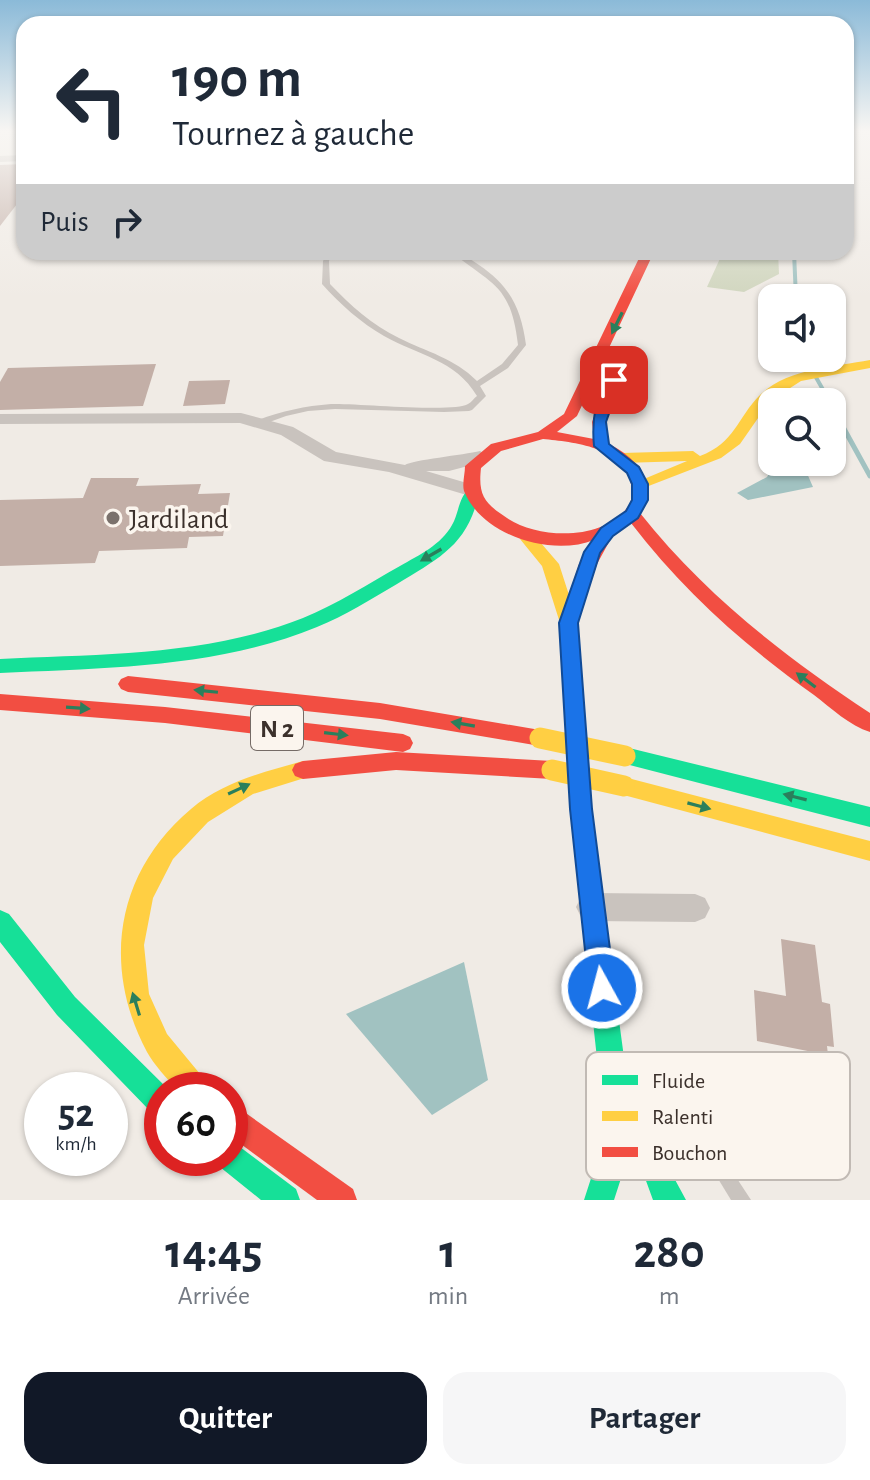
<!DOCTYPE html>
<html lang="fr">
<meta charset="utf-8">
<style>
:root{--surface:#fff;--page:#f6f6f7;--text:#1f2937;--muted:#747a83;--accent:#111827}
body{margin:0;font-family:"Alegreya Sans",sans-serif;background:var(--page);color:var(--text);height:100vh;display:flex;flex-direction:column;font-size:30px;white-space:nowrap}
*{box-sizing:border-box;margin:0}
p{font-size:26px;color:var(--muted)}
.icon{flex:none;width:44px;height:44px;fill:none;stroke:currentColor;stroke-width:2;stroke-linecap:round;stroke-linejoin:round}
.map{position:relative;height:1200px;overflow:hidden}
.details{display:flex;flex-direction:column;background:var(--surface);flex:1}
.details>*{flex:none}
.banner{position:absolute;left:16px;top:16px;width:838px;height:244px;border-radius:24px;box-shadow:0 2px 6px #0004;background:#fff;color:var(--text);overflow:hidden}
.fabs{position:absolute;left:758px;top:284px;display:grid;gap:16px}
.fabs a{display:grid;place-items:center;width:88px;height:88px;border-radius:16px;background:var(--surface);box-shadow:0 2px 6px #0004;font-size:40px}
.speed{position:absolute;left:24px;top:1072px;display:flex;gap:16px;font-size:40px;font-weight:700;text-align:center}
.speed>*{display:grid;place-content:center;width:104px;height:104px;border-radius:50%;background:var(--surface);box-shadow:0 2px 6px #0004;line-height:1}
.speed small{font-size:20px;font-weight:400}
.speed .limit{border:12px solid #d22;background:#fff;color:#111}
.pin{position:absolute;display:grid;place-items:center;width:68px;height:68px;color:#fff;margin:-34px;border-radius:16px;box-shadow:0 4px 12px #0006}
.me{position:absolute;width:88px;margin:-44px;rotate:353deg;stroke-linejoin:round;filter:drop-shadow(0 0 6px #0008)}
.turn{display:flex;align-items:center;gap:28px;height:168px;padding:0 24px;font-size:36px}
.turn .icon{width:104px;height:104px;stroke-width:2.5}
.turn b{display:block;font-size:56px;line-height:68px}
.then{display:flex;align-items:center;height:76px;padding:0 24px;background:#0003;gap:16px;font-size:30px}
.eta{display:flex;justify-content:space-evenly;align-items:center;height:136px;text-align:center}
.eta b{font-size:48px;font-weight:600;line-height:56px}
.primary-button{display:flex;gap:16px;margin-top:auto;padding:16px 24px}
.primary-button a{flex:1;height:92px;border-radius:24px;background:var(--accent);color:#fff;font-size:32px;font-weight:600;line-height:92px;text-align:center}
.primary-button a+a{background:var(--page);color:var(--text)}
.map>svg:first-child{display:block}
.green{fill:#d1d6bf}
.water{fill:#a1c2c1}
.lines{fill:none;stroke-linecap:round;stroke-linejoin:round}
.stream-far1{stroke:#a1c2c1;stroke-width:4}
.stream{stroke:#a1c2c1;stroke-width:5}
.building{fill:#c3afa7}
.lane{fill:#c9c3be;fill-rule:evenodd}
.street{fill:#c9c3be;fill-rule:evenodd}
.fast{fill:#16e098;fill-rule:evenodd}
.slow{fill:#ffcf43;fill-rule:evenodd}
.jam{fill:#f24e42;fill-rule:evenodd}
.slow-bridge{stroke:#ffcf43;stroke-width:21}
.oneway{fill:#2a7f5c}
.route{fill:#1a73e8;stroke:#114b97;stroke-width:2}
.poi-dot{fill:#7a716c;stroke:#fbf5ee;stroke-width:3}
.labels{text-anchor:middle;stroke-width:7;stroke-linejoin:round;paint-order:stroke}
.shield{fill:#fbf5ee;stroke:#756b66;stroke-width:2}
.shield-label{font-size:26px;font-weight:bold;fill:#3b302b}
.poi-label{font-size:28px;fill:#3b302b;stroke:#fbf5ee;text-anchor:start}
.key{fill:#fbf5ee;stroke:#c1bab4;stroke-width:2}
.key-label{font-size:22px;fill:#3b302b}
</style>
<div class="map">
<svg width="870" height="1200" viewBox="0 0 870 1200">
<rect width="100%" height="100%" fill="#f0ebe5"/>
<polygon class="green" points="723,252 778,252 779,274 744,292 707,287"/>
<g class="water">
<polygon points="776,462 802,462 813,487 748,500 737,493 767,477"/>
<polygon points="464,962 488,1080 432,1115 346,1014"/>
</g>
<g class="lines">
<g class="stream-far1">
<polyline points="794,252 796,298"/>
<polyline points="805,358 830,402"/>
<polyline points="832,406 833,409"/>
</g>
<polyline class="stream" points="832,407 870,476"/>
</g>
<g class="building">
<polygon points="24,164 24,195 0,226 0,165"/>
<polygon points="156,364 143,406 0,410 0,382 8,368"/>
<polygon points="230,380 225,404 183,406 189,381"/>
<polygon points="91,478 139,478 136,486 201,484 198,494 230,493 223,536 189,537 187,548 99,551 95,563 0,566 0,500 83,498"/>
<polygon points="781,939 815,945 822,1002 830,1004 834,1047 827,1046 828,1055 757,1041 754,990 786,996"/>
</g>
<g class="lines">
<g class="lane">
<path d="M328,252h6l-5,9 1,23c20,21 42,41 69,54 28,14 55,20 78,43l25,-17 16,-19c-7,-60 -25,-60 -67,-93 11,0 19,7 28,13 31,21 42,43 47,80l-18,23 -28,18 6,10 -14,14 -3,1 -25,1 -109,-3 -27,2 -22,5 -22,8h-6v-4c24,-9 47,-14 73,-16 25,-1 123,9 137,0 4,-2 6,-6 9,-8 -22,-37 -58,-40 -93,-60 -23,-13 -44,-32 -62,-52l1,-23z"/>
<polygon points="726,1168 732,1171 751,1200 731,1200 717,1177 720,1171"/>
</g>
<g class="street">
<polygon points="24,155 24,161 0,162 0,156"/>
<path d="M241,413l52,14 43,25 69,13c7,-5 59,-10 75,-14l9,6 -2,4 -38,10h-23l51,15 3,4 -10,6 -81,-24 -65,-11 -43,-26 -41,-12 -240,1v-10z"/>
<polygon points="591,893 695,894 705,898 710,908 705,918 695,922 591,921 581,917 576,907 581,897"/>
</g>
<g class="fast">
<path d="M471,489l8,5c-12,52 -40,64 -82,90 -26,15 -52,32 -80,43 -100,41 -211,41 -317,46v-14c100,-5 208,-3 303,-41 34,-14 65,-34 97,-52 19,-11 41,-21 52,-41 7,-11 7,-32 19,-36z"/>
<polygon points="625,747 870,807 870,827 618,762 614,756 618,750"/>
<polygon points="0,910 9,914 75,997 169,1090 162,1090 162,1117 152,1113 57,1015 0,942"/>
<polygon points="595,919 604,923 607,931 625,1065 633,1068 673,1176 686,1200 653,1200 629,1134 625,1166 614,1200 584,1200 595,1166 603,1113 583,931 586,923"/>
<polygon points="230,1142 240,1147 296,1189 300,1200 261,1200 220,1167 216,1158 230,1158"/>
</g>
<g class="slow">
<path d="M870,360v8l-69,13 -31,20 -30,43 -19,14 -75,29h-12l-2,-3 55,-23 -65,2 -8,-5 8,-5 71,-2 7,5c35,-13 37,-38 60,-61 28,-27 74,-28 110,-35z"/>
<polygon points="528,533 534,535 559,564 578,623 592,809 607,931 604,939 595,943 586,939 583,931 570,809 560,623 542,566 520,539"/>
<path d="M303,761l8,3 3,6 -3,6 -58,18 -45,28 -35,37 -20,39 -9,47 5,49 18,40 38,46 4,10h-32c-10,-12 -23,-25 -30,-38 -46,-86 -31,-180 44,-243 32,-27 73,-37 112,-48z"/>
<polygon points="624,777 870,841 870,861 616,793 613,786 616,779"/>
</g>
<g class="jam">
<path d="M642,252h12l-77,164 -20,16 37,7 -2,-17 20,-53 7,-4 5,1 2,3 -20,53 3,22c27,13 51,40 31,69 65,82 144,143 230,200v19c-20,-6 -39,-24 -56,-37 -69,-49 -131,-104 -183,-172l-16,8 -18,33 -21,63h-14l-2,-5 19,-58 15,-24c-42,17 -112,-4 -130,-49 -2,-7 1,-17 1,-25l26,-22 47,-12 26,-18zM543,439c30,3 82,8 88,45 1,9 2,17 -4,24 -25,33 -89,31 -120,10 -23,-15 -29,-23 -26,-50l20,-17z"/>
<polygon points="128,676 380,703 540,730 547,732 550,738 547,744 540,746 380,719 128,692 121,689 118,684 121,679"/>
<polygon points="0,694 165,707 403,734 410,737 413,743 410,749 403,752 165,723 0,710"/>
<polygon points="396,752 552,761 560,764 563,770 560,776 552,779 396,770 303,779 295,776 292,770 295,764 303,761"/>
<polygon points="230,1105 240,1109 353,1189 357,1200 317,1200 230,1136"/>
</g>
<g class="slow-bridge">
<polyline points="540,738 625,756"/>
<polyline points="552,770 624,786"/>
</g>
</g>
<defs><path id="oneway-solid" d="M-6-.8H1V-3.2L6.5 0L1 3.2V.8H-6Z" transform="scale(2)"/></defs>
<g class="oneway">
<use href="#oneway-solid" transform="translate(617 323) rotate(116)"/>
<use href="#oneway-solid" transform="translate(431 555) rotate(150)"/>
<use href="#oneway-solid" transform="translate(806 680) rotate(-143)"/>
<use href="#oneway-solid" transform="translate(206 691) rotate(-174)"/>
<use href="#oneway-solid" transform="translate(78 708) rotate(4)"/>
<use href="#oneway-solid" transform="translate(463 724) rotate(-170)"/>
<use href="#oneway-solid" transform="translate(336 734) rotate(7)"/>
<use href="#oneway-solid" transform="translate(239 789) rotate(-25)"/>
<use href="#oneway-solid" transform="translate(795 797) rotate(-166)"/>
<use href="#oneway-solid" transform="translate(699 806) rotate(15)"/>
<use href="#oneway-solid" transform="translate(136 1004) rotate(-107)"/>
</g>
<linearGradient id="sky" x2="0" y2="1"><stop stop-color="#8bbad8"/><stop offset="0.44" stop-color="#f8f6f3"/><stop offset="1" stop-color="#f8f6f3" stop-opacity="0"/></linearGradient>
<rect width="870" height="298" fill="url(#sky)"/>
<path class="route" d="M614,376l7,4 -15,42 3,22 30,23 9,17v16l-10,18 -25,18 -13,17 -22,70 14,186 23,179 -4,9 -9,4 -10,-4 -3,-9 -19,-179 -11,-186 25,-71 17,-24 25,-17 6,-11v-16l-5,-11 -33,-27c-2,-20 0,-61 20,-70z"/>
<circle class="poi-dot" cx="113" cy="518" r="8"/>
<g class="labels">
<rect class="shield" x="251" y="706" width="52" height="44" rx="6"/>
<g class="shield-label">
<text x="277" y="737">N 2</text>
</g>
<g class="poi-label">
<text x="129" y="528">Jardiland</text>
</g>
</g>
<rect x="586" y="1052" width="264" height="128" rx="12" class="key"/>
<rect x="602" y="1075" width="36" height="10" fill="#16e098"/>
<rect x="602" y="1111" width="36" height="10" fill="#ffcf43"/>
<rect x="602" y="1147" width="36" height="10" fill="#f24e42"/>
<g class="key-label">
<text x="652" y="1088">Fluide</text>
<text x="652" y="1124">Ralenti</text>
<text x="652" y="1160">Bouchon</text>
</g>
</svg>
<div class="fabs">
<a><svg class="icon" aria-label="sound" viewBox="0 0 24 24"><path d="M4 9h4l5-4v14l-5-4H4zM17 9q2 3 0 6"/></svg></a>
<a><svg class="icon" aria-label="search" viewBox="0 0 24 24"><circle cx="10" cy="10" r="6"/><path d="M15 15l6 6"/></svg></a>
</div>
<div class="speed"><div>52<small>km/h</small></div><div class="limit">60</div></div>
<div class="pin" style="left:614px;top:380px;background:#d93025"><svg class="icon" aria-label="arrive" viewBox="0 0 24 24"><path d="M6 21V4h12l-3 4 3 4H6"/></svg></div>
<svg class="me" style="left:602px;top:988px" viewBox="-20 -20 40 40"><circle r="17" fill="#1a73e8" stroke="#fff" stroke-width="3"/><path d="M0-11L8 9 0 5-8 9z" fill="#fff"/></svg>
<div class="banner">
<div class="turn"><svg class="icon" aria-label="left" viewBox="0 0 24 24"><path d="M17 20v-9H6M10 6l-5 5 5 5"/></svg><div><b>190 m</b>Tournez à gauche</div></div>
<div class="then">Puis<svg class="icon" aria-label="right" viewBox="0 0 24 24"><path d="M7 20v-9h11M14 6l5 5-5 5"/></svg></div>
</div>
</div>
<section class="details">
<div class="eta">
<div><b>14:45</b><p>Arrivée</p></div>
<div><b>1</b><p>min</p></div>
<div><b>280</b><p>m</p></div>
</div>
<div class="primary-button"><a>Quitter</a><a>Partager</a></div>
</section>
